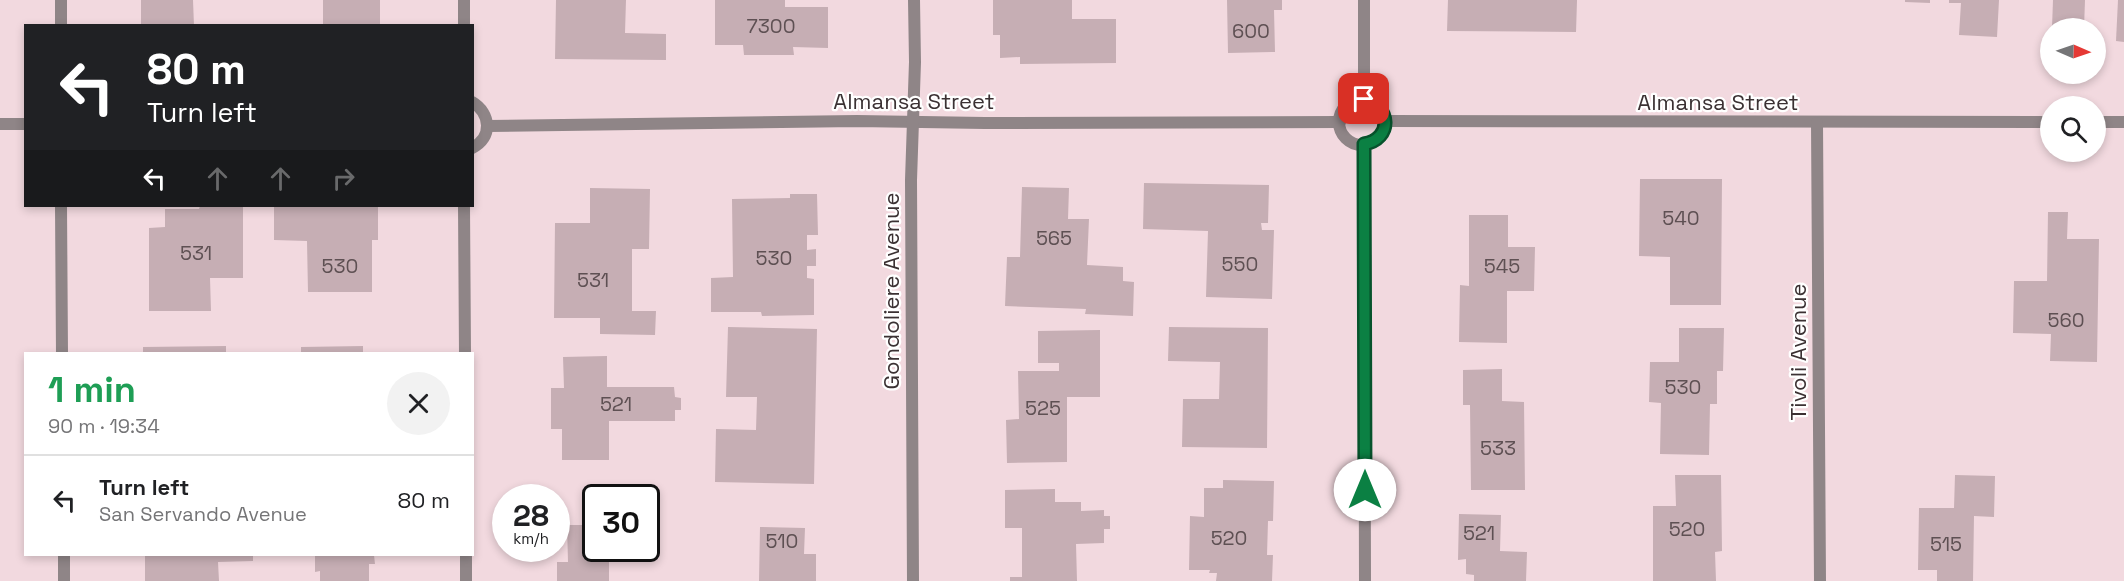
<!DOCTYPE html>
<meta charset="utf-8">
<style>
:root{--surface:#fff;--page:#f2f2f2;--text:#202124;--muted:#757577;--line:#e0e0e0}
body{margin:0;font-family:"Space Grotesk",sans-serif;background:var(--page);color:var(--text);height:100vh;display:flex;flex-direction:column;font-size:22px;white-space:nowrap}
*{box-sizing:border-box;margin:0}
p{font-size:20px;color:var(--muted)}
.icon{flex:none;width:33px;height:33px;fill:none;stroke:currentColor;stroke-width:2;stroke-linecap:round;stroke-linejoin:round}
.map{position:relative;flex:1;overflow:hidden}
.sheet{position:absolute;left:24px;top:352px;width:450px;height:204px;display:flex;flex-direction:column;background:var(--surface);border-radius:0px;box-shadow:0 3px 9px #0003}
.sheet>*{flex:none}
.guide{position:absolute;left:24px;top:24px;width:450px;height:183px;border-radius:0px;box-shadow:0 3px 9px #0003;background:#202124;color:#fff;overflow:hidden}
.needle{width:39px;rotate:92deg}
.fabs{position:absolute;left:2040px;top:18px;display:grid;gap:12px}
.fabs a{display:grid;place-items:center;width:66px;height:66px;border-radius:50%;background:var(--surface);box-shadow:0 3px 9px #0003;font-size:30px}
.speed{position:absolute;left:492px;top:484px;display:flex;gap:12px;font-size:30px;font-weight:700;text-align:center}
.speed>*{display:grid;place-content:center;width:78px;height:78px;border-radius:50%;background:var(--surface);box-shadow:0 3px 9px #0003;line-height:1}
.speed small{font-size:15px;font-weight:400}
.speed .limit{border:3px solid #111;border-radius:9px;background:#fff;color:#111}
.pin{position:absolute;display:grid;place-items:center;width:51px;height:51px;color:#fff;margin:-26px;border-radius:12px;box-shadow:0 3px 9px #0006}
.me{position:absolute;width:66px;margin:-33px;rotate:0deg;stroke-linejoin:round;filter:drop-shadow(0 0 4px #0008)}
.turn{display:flex;align-items:center;gap:21px;height:126px;padding:0 24px;font-size:27px}
.turn .icon{width:78px;height:78px;stroke-width:2.5}
.turn b{display:block;font-size:42px;line-height:51px}
.lanes{display:flex;align-items:center;height:57px;padding:0 24px;background:#0003;justify-content:center;gap:30px;direction:ltr}
.lanes .off{opacity:.35}
.round{display:grid;place-items:center;flex:none;width:63px;height:63px;border-radius:32px;background:var(--page)}
.summary{display:flex;align-items:center;justify-content:space-between;height:102px;padding:0 24px}
h1{font-size:36px;font-weight:800;line-height:45px;color:#1e9e55}
ul{padding:0;list-style:none}
li{display:flex;align-items:center;gap:18px;height:90px;padding:0 24px;border-top:2px solid var(--line)}
li div{flex:1}
li b{display:block;font-size:22px}
li em{font-style:normal}
.map>svg:first-child{display:block}
.building{fill:#c6aeb4}
.lines{fill:none;stroke-linecap:round;stroke-linejoin:round}
.minor{stroke:#8f8587;stroke-width:12}
.route-casing{stroke:#07532c;stroke-width:15}
.route{stroke:#0b8043;stroke-width:10}
.labels{text-anchor:middle;stroke-width:4.5;stroke-linejoin:round;paint-order:stroke}
.number-label{font-size:20px;fill:#5e5053}
.street-label{font-size:22px;fill:#3b3133;stroke:#fff}
</style>
<div class="map">
<svg width="2124" height="581" viewBox="0 0 2124 581">
<rect width="100%" height="100%" fill="#f2d9df"/>
<g class="building">
<polygon points="141,0 193,0 194,26 141,26"/>
<rect x="323" y="0" width="57" height="26"/>
<polygon points="556,0 626,0 625,33 666,34 666,60 555,59"/>
<polygon points="715,0 785,0 785,7 828,7 828,48 793,47 794,55 744,55 743,45 715,45"/>
<polygon points="993,0 1072,0 1072,19 1116,19 1116,63 1020,64 1020,57 1000,58 1000,35 993,35"/>
<polygon points="1227,0 1282,0 1282,10 1274,10 1275,52 1228,53"/>
<polygon points="1448,0 1577,0 1576,32 1447,31"/>
<polygon points="1905,0 1930,0 1930,3 1905,2"/>
<polygon points="1949,0 1999,0 1997,37 1959,35 1961,3 1949,3"/>
<polygon points="2053,0 2085,0 2084,28 2052,28"/>
<polygon points="2118,0 2124,0 2124,42 2116,41"/>
<polygon points="1640,179 1722,179 1721,305 1670,305 1670,257 1639,256"/>
<polygon points="1144,183 1269,185 1268,223 1261,223 1262,230 1274,230 1272,299 1206,297 1208,231 1143,229"/>
<polygon points="1022,187 1069,188 1068,219 1089,219 1087,265 1123,267 1123,281 1134,282 1133,316 1085,314 1086,309 1005,306 1007,257 1020,257"/>
<polygon points="590,188 650,189 649,249 632,249 632,311 656,311 655,335 600,334 600,318 554,318 555,223 590,223"/>
<polygon points="790,194 817,194 818,235 807,235 807,250 816,249 816,266 807,266 807,278 814,279 814,315 762,316 761,312 711,312 711,278 733,277 732,199 790,198"/>
<polygon points="200,206 243,206 243,278 210,278 211,311 149,311 149,228 165,227 165,209 199,209"/>
<polygon points="274,206 378,206 378,240 372,240 372,292 308,292 307,241 274,240"/>
<polygon points="2048,212 2068,212 2067,239 2099,239 2097,362 2050,361 2051,334 2013,333 2014,281 2047,281"/>
<polygon points="1469,215 1508,215 1508,247 1535,247 1534,291 1507,291 1507,343 1459,342 1460,285 1469,286"/>
<polygon points="728,327 817,329 814,484 715,482 716,429 756,430 757,397 726,397"/>
<polygon points="1169,327 1268,328 1267,448 1182,447 1183,399 1219,399 1220,362 1168,361"/>
<polygon points="1679,328 1724,328 1723,371 1717,371 1717,404 1710,404 1709,455 1660,454 1661,403 1649,402 1650,362 1679,362"/>
<polygon points="1100,330 1100,397 1067,397 1067,462 1007,463 1006,420 1019,419 1018,371 1059,371 1059,363 1038,363 1038,331"/>
<polygon points="226,346 226,354 143,354 143,347"/>
<polygon points="363,346 363,354 301,354 301,347"/>
<polygon points="607,356 607,387 674,387 675,397 681,398 681,410 675,410 675,421 609,421 609,460 562,460 562,429 551,429 551,388 564,388 563,357"/>
<polygon points="1502,369 1502,401 1524,402 1525,490 1471,490 1470,405 1463,405 1463,370"/>
<polygon points="1675,475 1721,475 1722,551 1715,552 1716,581 1653,581 1653,506 1676,506"/>
<polygon points="1955,475 1995,476 1994,517 1974,516 1973,581 1937,581 1937,570 1918,570 1919,508 1954,508"/>
<polygon points="1223,480 1274,481 1273,521 1268,521 1267,555 1273,555 1272,581 1216,581 1217,573 1209,573 1210,570 1189,570 1190,516 1204,517 1204,488 1223,488"/>
<polygon points="1055,489 1055,502 1081,502 1081,511 1104,510 1104,516 1110,516 1110,529 1104,529 1104,543 1076,544 1077,581 1010,581 1010,577 1022,577 1022,528 1005,528 1005,490"/>
<polygon points="1459,514 1501,515 1500,551 1527,552 1526,581 1474,581 1474,575 1466,574 1466,559 1458,560"/>
<polygon points="567,525 596,525 596,549 609,549 609,581 557,581 557,562 568,562"/>
<polygon points="760,527 805,528 804,554 816,554 816,581 759,581"/>
<polygon points="145,555 253,555 253,561 218,562 219,581 145,581"/>
<polygon points="315,555 374,555 375,564 369,564 369,581 320,581 320,571 315,572"/>
</g>
<g class="lines">
<g class="minor">
<polyline points="61,0 61,26"/>
<polyline points="464,0 464,26"/>
<polyline points="1364,0 1364,99"/>
<circle cx="1362" cy="122" r="23"/>
<path d="M472,102c19,11 21,36 0,46"/>
<polyline points="1385,121 2050,122"/>
<polyline points="2096,122 2124,122"/>
<polyline points="1817,123 1820,581"/>
<polyline points="0,124 26,124"/>
<polyline points="488,126 857,121 985,123 1340,122"/>
<polyline points="1364,144 1365,581"/>
<polyline points="61,206 62,354"/>
<polyline points="464,206 465,354"/>
<polyline points="64,555 64,581"/>
<polyline points="466,555 466,581"/>
<polyline points="913,581 911,180 915,62 914,0"/>
</g>
</g>
<g class="lines">
<defs>
<path id="route" d="M1364,99c27,7 29,40 0,45l1,346"/>
</defs>
<use href="#route" class="route-casing"/>
<use href="#route" class="route"/>
</g>
<g class="labels">
<g class="number-label">
<text x="771" y="33">7300</text>
<text x="1251" y="38">600</text>
<text x="1681" y="225">540</text>
<text x="1054" y="245">565</text>
<text x="196" y="260">531</text>
<text x="774" y="265">530</text>
<text x="1240" y="271">550</text>
<text x="340" y="273">530</text>
<text x="1502" y="273">545</text>
<text x="593" y="287">531</text>
<text x="2066" y="327">560</text>
<text x="1683" y="394">530</text>
<text x="616" y="411">521</text>
<text x="1043" y="415">525</text>
<text x="1498" y="455">533</text>
<text x="1687" y="536">520</text>
<text x="1479" y="540">521</text>
<text x="1229" y="545">520</text>
<text x="782" y="548">510</text>
<text x="1946" y="551">515</text>
</g>
<g class="street-label">
<text x="914" y="109">Almansa Street</text>
<text x="1718" y="110">Almansa Street</text>
<text transform="translate(891 291) rotate(-90)" y="8">Gondoliere Avenue</text>
<text transform="translate(1798 352) rotate(-90)" y="8">Tivoli Avenue</text>
</g>
</g>
</svg>
<div class="fabs">
<a><svg class="needle" viewBox="-14 -14 28 28"><path d="M0-13l5 13h-10z" fill="#e53935"/><path d="M0 13l5-13h-10z" fill="#757577"/></svg></a>
<a><svg class="icon" aria-label="search" viewBox="0 0 24 24"><circle cx="10" cy="10" r="6"/><path d="M15 15l6 6"/></svg></a>
</div>
<div class="speed"><div>28<small>km/h</small></div><div class="limit">30</div></div>
<div class="pin" style="left:1364px;top:99px;background:#d93025"><svg class="icon" aria-label="arrive" viewBox="0 0 24 24"><path d="M6 21V4h12l-3 4 3 4H6"/></svg></div>
<svg class="me" style="left:1365px;top:490px" viewBox="-20 -20 40 40"><circle r="19" fill="#fff"/><path d="M0-13L10 11 0 6-10 11z" fill="#0b8043"/></svg>
<div class="guide">
<div class="turn"><svg class="icon" aria-label="left" viewBox="0 0 24 24"><path d="M17 20v-9H6M10 6l-5 5 5 5"/></svg><div><b>80 m</b>Turn left</div></div>
<div class="lanes"><svg class="icon" aria-label="left" viewBox="0 0 24 24"><path d="M17 20v-9H6M10 6l-5 5 5 5"/></svg><svg class="icon off" aria-label="ahead" viewBox="0 0 24 24"><path d="M12 20V5M6 11l6-6 6 6"/></svg><svg class="icon off" aria-label="ahead" viewBox="0 0 24 24"><path d="M12 20V5M6 11l6-6 6 6"/></svg><svg class="icon off" aria-label="right" viewBox="0 0 24 24"><path d="M7 20v-9h11M14 6l5 5-5 5"/></svg></div>
</div>
<section class="sheet">
<div class="summary"><div><h1>1 min</h1><p>90 m · 19:34</p></div><a class="round"><svg class="icon" aria-label="close" viewBox="0 0 24 24"><path d="M6 6l12 12M18 6L6 18"/></svg></a></div>
<ul>
<li><svg class="icon" aria-label="left" viewBox="0 0 24 24"><path d="M17 20v-9H6M10 6l-5 5 5 5"/></svg><div><b>Turn left</b><p>San Servando Avenue</p></div><em>80 m</em></li>
</ul>
</section>
</div>
